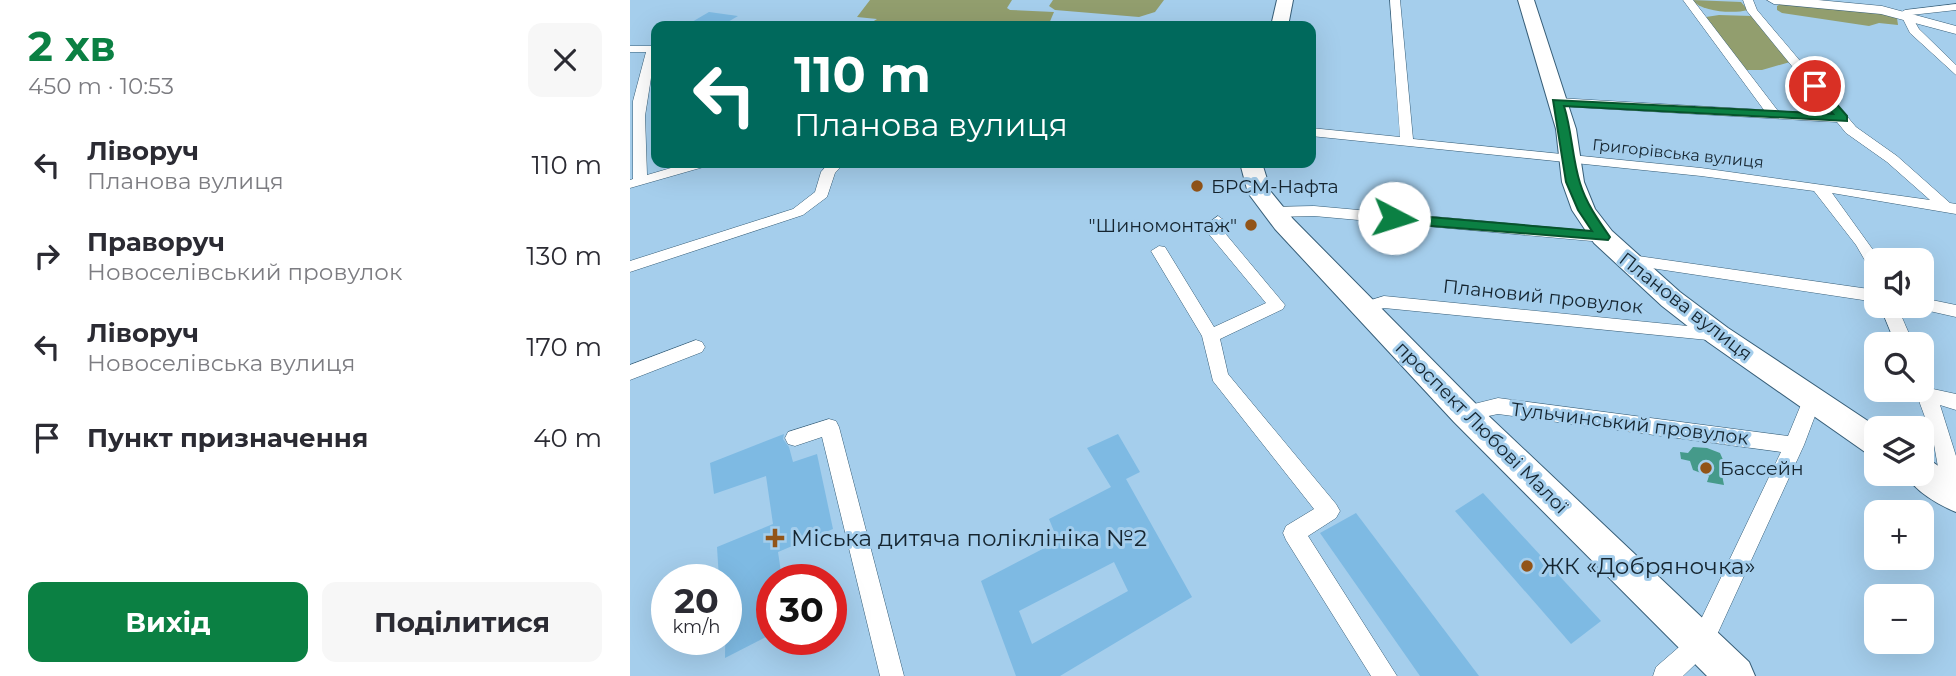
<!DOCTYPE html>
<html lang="uk">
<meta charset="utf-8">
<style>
:root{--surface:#fff;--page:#f7f7f7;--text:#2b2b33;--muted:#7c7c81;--accent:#0b8043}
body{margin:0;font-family:Montserrat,sans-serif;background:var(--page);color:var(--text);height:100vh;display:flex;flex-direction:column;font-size:26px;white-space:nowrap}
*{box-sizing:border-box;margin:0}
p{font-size:23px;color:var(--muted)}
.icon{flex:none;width:38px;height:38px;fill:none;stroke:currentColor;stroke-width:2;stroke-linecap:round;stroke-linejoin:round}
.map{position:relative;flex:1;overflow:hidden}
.details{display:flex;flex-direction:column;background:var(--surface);width:630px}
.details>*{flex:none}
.guide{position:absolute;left:21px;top:21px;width:665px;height:147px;border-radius:14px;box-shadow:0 7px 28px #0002;background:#00695c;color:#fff;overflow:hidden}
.tools{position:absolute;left:1234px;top:248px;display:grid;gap:14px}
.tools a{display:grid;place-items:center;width:70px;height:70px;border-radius:14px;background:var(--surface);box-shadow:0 7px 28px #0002;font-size:35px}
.speed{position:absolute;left:21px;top:564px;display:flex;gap:14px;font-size:35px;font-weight:700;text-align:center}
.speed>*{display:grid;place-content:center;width:91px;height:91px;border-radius:50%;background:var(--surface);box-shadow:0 7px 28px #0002;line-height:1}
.speed small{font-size:18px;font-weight:400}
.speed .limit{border:10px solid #d22;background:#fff;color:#111}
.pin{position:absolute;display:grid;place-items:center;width:60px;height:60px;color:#fff;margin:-30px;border:4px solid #fff;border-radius:50%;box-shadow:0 2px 7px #0007}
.me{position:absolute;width:77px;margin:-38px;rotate:95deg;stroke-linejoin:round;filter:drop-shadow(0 0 5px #0008)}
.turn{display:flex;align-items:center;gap:24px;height:147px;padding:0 28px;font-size:32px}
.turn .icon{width:91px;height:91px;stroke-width:2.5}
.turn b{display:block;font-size:49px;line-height:60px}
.round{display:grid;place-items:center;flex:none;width:74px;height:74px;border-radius:14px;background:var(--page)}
.head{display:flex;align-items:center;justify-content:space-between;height:119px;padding:0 28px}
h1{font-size:42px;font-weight:700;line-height:52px;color:var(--accent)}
.primary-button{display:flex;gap:14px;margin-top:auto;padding:14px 28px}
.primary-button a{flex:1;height:80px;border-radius:14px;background:var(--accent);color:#fff;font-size:28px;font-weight:700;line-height:80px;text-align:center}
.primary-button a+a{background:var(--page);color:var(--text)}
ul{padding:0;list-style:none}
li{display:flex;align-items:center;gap:21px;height:91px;padding:0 28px}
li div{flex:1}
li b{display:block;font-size:26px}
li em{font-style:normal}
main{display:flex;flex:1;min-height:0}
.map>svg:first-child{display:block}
.green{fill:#929e6e}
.water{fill:#459a8a}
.building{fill:#7ebae3;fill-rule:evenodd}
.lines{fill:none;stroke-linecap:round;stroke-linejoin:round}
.minor-casing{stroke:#375e78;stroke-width:1}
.tertiary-casing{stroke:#375e78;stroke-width:1}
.primary-casing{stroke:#375e78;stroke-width:2}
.minor{fill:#fff;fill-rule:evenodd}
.tertiary{fill:#fff;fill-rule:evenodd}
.primary{fill:#fff;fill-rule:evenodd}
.route{fill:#0b8043;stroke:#07532c;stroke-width:2}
.poi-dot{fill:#925418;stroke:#a5ceec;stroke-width:2.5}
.labels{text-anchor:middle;stroke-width:6;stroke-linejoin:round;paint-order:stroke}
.far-street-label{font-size:16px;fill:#152530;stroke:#a5ceec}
.poi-label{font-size:19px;fill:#152530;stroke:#a5ceec;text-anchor:start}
.street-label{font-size:19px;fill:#152530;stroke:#a5ceec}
.near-poi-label{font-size:23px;fill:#152530;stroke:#a5ceec;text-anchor:start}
</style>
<main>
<section class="details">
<div class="head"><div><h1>2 хв</h1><p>450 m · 10:53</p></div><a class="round"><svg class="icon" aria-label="close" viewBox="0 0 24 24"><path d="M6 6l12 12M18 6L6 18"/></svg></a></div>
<ul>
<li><svg class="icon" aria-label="left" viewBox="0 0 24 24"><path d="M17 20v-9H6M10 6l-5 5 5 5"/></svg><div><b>Ліворуч</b><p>Планова вулиця</p></div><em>110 m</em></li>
<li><svg class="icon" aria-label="right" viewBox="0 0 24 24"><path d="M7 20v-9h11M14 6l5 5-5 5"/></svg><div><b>Праворуч</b><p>Новоселівський провулок</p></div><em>130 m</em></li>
<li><svg class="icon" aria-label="left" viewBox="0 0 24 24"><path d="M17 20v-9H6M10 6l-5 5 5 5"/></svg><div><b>Ліворуч</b><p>Новоселівська вулиця</p></div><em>170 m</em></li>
<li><svg class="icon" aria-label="arrive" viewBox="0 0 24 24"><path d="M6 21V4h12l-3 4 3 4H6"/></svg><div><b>Пункт призначення</b></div><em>40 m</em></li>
</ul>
<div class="primary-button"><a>Вихід</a><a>Поділитися</a></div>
</section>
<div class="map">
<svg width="1326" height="676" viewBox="0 0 1326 676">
<rect width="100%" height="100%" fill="#a5ceec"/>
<g class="green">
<polygon points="240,0 382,0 377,8 380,10 424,12 418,26 236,26 247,19 227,17"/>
<polygon points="423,0 534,0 525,12 509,17 425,10 419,6"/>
<path d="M1062,0l49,2 7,8c-15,4 -46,2 -56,-10z"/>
<polygon points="1152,3 1259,14 1267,18 1268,25 1249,23 1239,26 1152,13 1147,10 1147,6"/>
<polygon points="1089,15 1122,16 1160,62 1132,70 1114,70 1076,17"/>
</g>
<polygon class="water" points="1063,447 1077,448 1090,453 1094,462 1090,465 1094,485 1077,482 1079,476 1063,470 1060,461 1051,459 1050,452 1058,453"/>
<g class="building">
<polygon points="79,12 108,16 91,26 55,26"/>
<polygon points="154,434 153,439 159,447 163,462 187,454 203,529 148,552 152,579 142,579 142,634 95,658 96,579 89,579 87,547 143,524 136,476 84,494 80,463"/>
<path d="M488,434l22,38 -14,7 66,118 -132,79h-44l-35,-95 77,-40 -9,-22 62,-32 -24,-39zM484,562l14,29 -96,53 -13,-33z"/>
<polygon points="853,493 971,621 941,644 825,511"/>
<polygon points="726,513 849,676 790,676 690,533"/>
</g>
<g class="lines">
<defs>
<g id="minor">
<polygon points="760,0 770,0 783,139 1071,168 1300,200 1257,162 1216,133 1207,122 927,106 921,102 927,98 1134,110 1053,0 1063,0 1148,111 1201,114 1117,11 1113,0 1123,0 1127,10 1226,127 1267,156 1320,203 1326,204 1326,214 1202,193 1251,261 1246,261 1246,270 1240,269 1226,245 1184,191 1071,176 681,136 681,128 770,137"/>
<polygon points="1326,4 1326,10 1281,15 1289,29 1326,65 1326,75 1280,33 1270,13 1275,10"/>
<polygon points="0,46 26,46 15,116 17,175 58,163 79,163 77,166 0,188 0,180 3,179 3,101 16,52 0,52"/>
<polygon points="199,163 214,163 205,173 197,197 173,215 0,272 0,261 163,209 185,192 191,172"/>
<polygon points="684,206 973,232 981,237 973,242 684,216 643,217 636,212 643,207"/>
<polygon points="588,216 595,221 594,232 655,305 653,309 590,339 598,374 706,504 710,511 706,518 678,536 767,676 741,676 656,540 653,533 656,526 684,509 583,381 572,336 521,251 529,246 535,247 584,327 636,303 578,233 581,221"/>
<polygon points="994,254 1246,290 1246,302 988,263 986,259 988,255"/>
<polygon points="754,296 1088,329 1094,330 1097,335 1094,340 1088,341 754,308 734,314 726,308 728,304"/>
<polygon points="1292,298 1326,305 1326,317 1286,308 1285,306 1292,306"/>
<polygon points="1250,306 1267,306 1284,345 1266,345"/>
<polygon points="66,340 72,342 75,347 72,352 0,380 0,365"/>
<polygon points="1292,376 1299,378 1303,389 1326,394 1326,410 1310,405 1326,456 1326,503 1323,504 1316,502 1313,495 1303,439 1285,390 1292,390"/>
<polygon points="1182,392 1189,395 1191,400 1174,445 1080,650 1053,676 1023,676 1026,667 1064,634 1151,452 868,414 835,421 828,418 825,413 828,408 868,398 1158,436 1175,395"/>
<polygon points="199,419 206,421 209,427 274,676 250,676 192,437 165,446 158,444 155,438 158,432"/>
</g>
<polygon id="tertiary" points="1137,0 1188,0 1252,6 1326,26 1326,34 1251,14 1144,4"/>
<g id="primary">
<polygon points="647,0 663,0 658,26 641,26"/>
<polygon points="888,0 904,0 946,129 954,182 965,209 982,231 1050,292 1098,328 1250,429 1246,429 1246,456 1235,452 1078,342 1032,306 964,243 942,210 932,182 926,129"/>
<polygon points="610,163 632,163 641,192 663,219 846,404 1119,662 1125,676 1077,676 824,422 645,229 618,193"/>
<path d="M1292,459l12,4 22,15v34c-17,-7 -42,-21 -50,-38h16z"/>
</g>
</defs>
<use href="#minor" class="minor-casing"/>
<use href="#tertiary" class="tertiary-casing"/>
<use href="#primary" class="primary-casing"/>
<use href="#minor" class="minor"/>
<use href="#tertiary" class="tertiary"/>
<use href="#primary" class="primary"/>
</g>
<path class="route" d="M1185,83l4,1 28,32v5l-283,-15c8,25 8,52 16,77 6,20 18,37 30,54l-2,3 -214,-17 -7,-5 7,-4 198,17 -14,-21 -12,-28 -13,-82 280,14 -24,-28z"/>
<g class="poi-dot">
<circle cx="567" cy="186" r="7"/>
<circle cx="621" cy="225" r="7"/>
<circle cx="1076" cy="468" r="7"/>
<path d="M141.5 527.5h7v7h7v7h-7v7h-7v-7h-7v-7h7z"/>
<circle cx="897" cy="566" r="7"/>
</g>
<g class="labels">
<g class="far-street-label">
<text transform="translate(1048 153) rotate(6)" y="6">Григорівська вулиця</text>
</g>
<g class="poi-label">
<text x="581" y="193">БРСМ-Нафта</text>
<text x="607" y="232" text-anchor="end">"Шиномонтаж"</text>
<text x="1090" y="475">Бассейн</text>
</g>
<g class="street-label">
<text transform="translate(913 296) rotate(6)" y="7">Плановий провулок</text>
<text transform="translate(1056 306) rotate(38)" y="7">Планова вулиця</text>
<text transform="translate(1000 423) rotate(7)" y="7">Тульчинський провулок</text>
<text transform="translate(852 427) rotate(45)" y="7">проспект Любові Малої</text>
</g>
<g class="near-poi-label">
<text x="161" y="546">Міська дитяча поліклініка №2</text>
<text x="911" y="574">ЖК «Добряночка»</text>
</g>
</g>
</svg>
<div class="tools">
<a><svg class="icon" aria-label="sound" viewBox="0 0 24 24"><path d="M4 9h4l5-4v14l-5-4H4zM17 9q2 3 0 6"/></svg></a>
<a><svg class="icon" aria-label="search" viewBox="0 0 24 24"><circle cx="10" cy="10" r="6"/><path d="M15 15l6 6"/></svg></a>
<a><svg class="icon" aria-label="layers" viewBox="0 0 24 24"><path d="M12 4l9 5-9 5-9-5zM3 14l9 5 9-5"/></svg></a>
<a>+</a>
<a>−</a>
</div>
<div class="speed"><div>20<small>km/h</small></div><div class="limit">30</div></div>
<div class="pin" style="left:1185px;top:86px;background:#d93025"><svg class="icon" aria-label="arrive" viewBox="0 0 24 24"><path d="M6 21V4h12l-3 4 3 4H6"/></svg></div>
<svg class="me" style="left:764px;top:218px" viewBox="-20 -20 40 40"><circle r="19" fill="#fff"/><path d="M0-13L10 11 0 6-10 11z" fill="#0b8043"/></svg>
<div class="guide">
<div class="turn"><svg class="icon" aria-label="left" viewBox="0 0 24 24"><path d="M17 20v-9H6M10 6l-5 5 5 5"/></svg><div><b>110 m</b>Планова вулиця</div></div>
</div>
</div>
</main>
